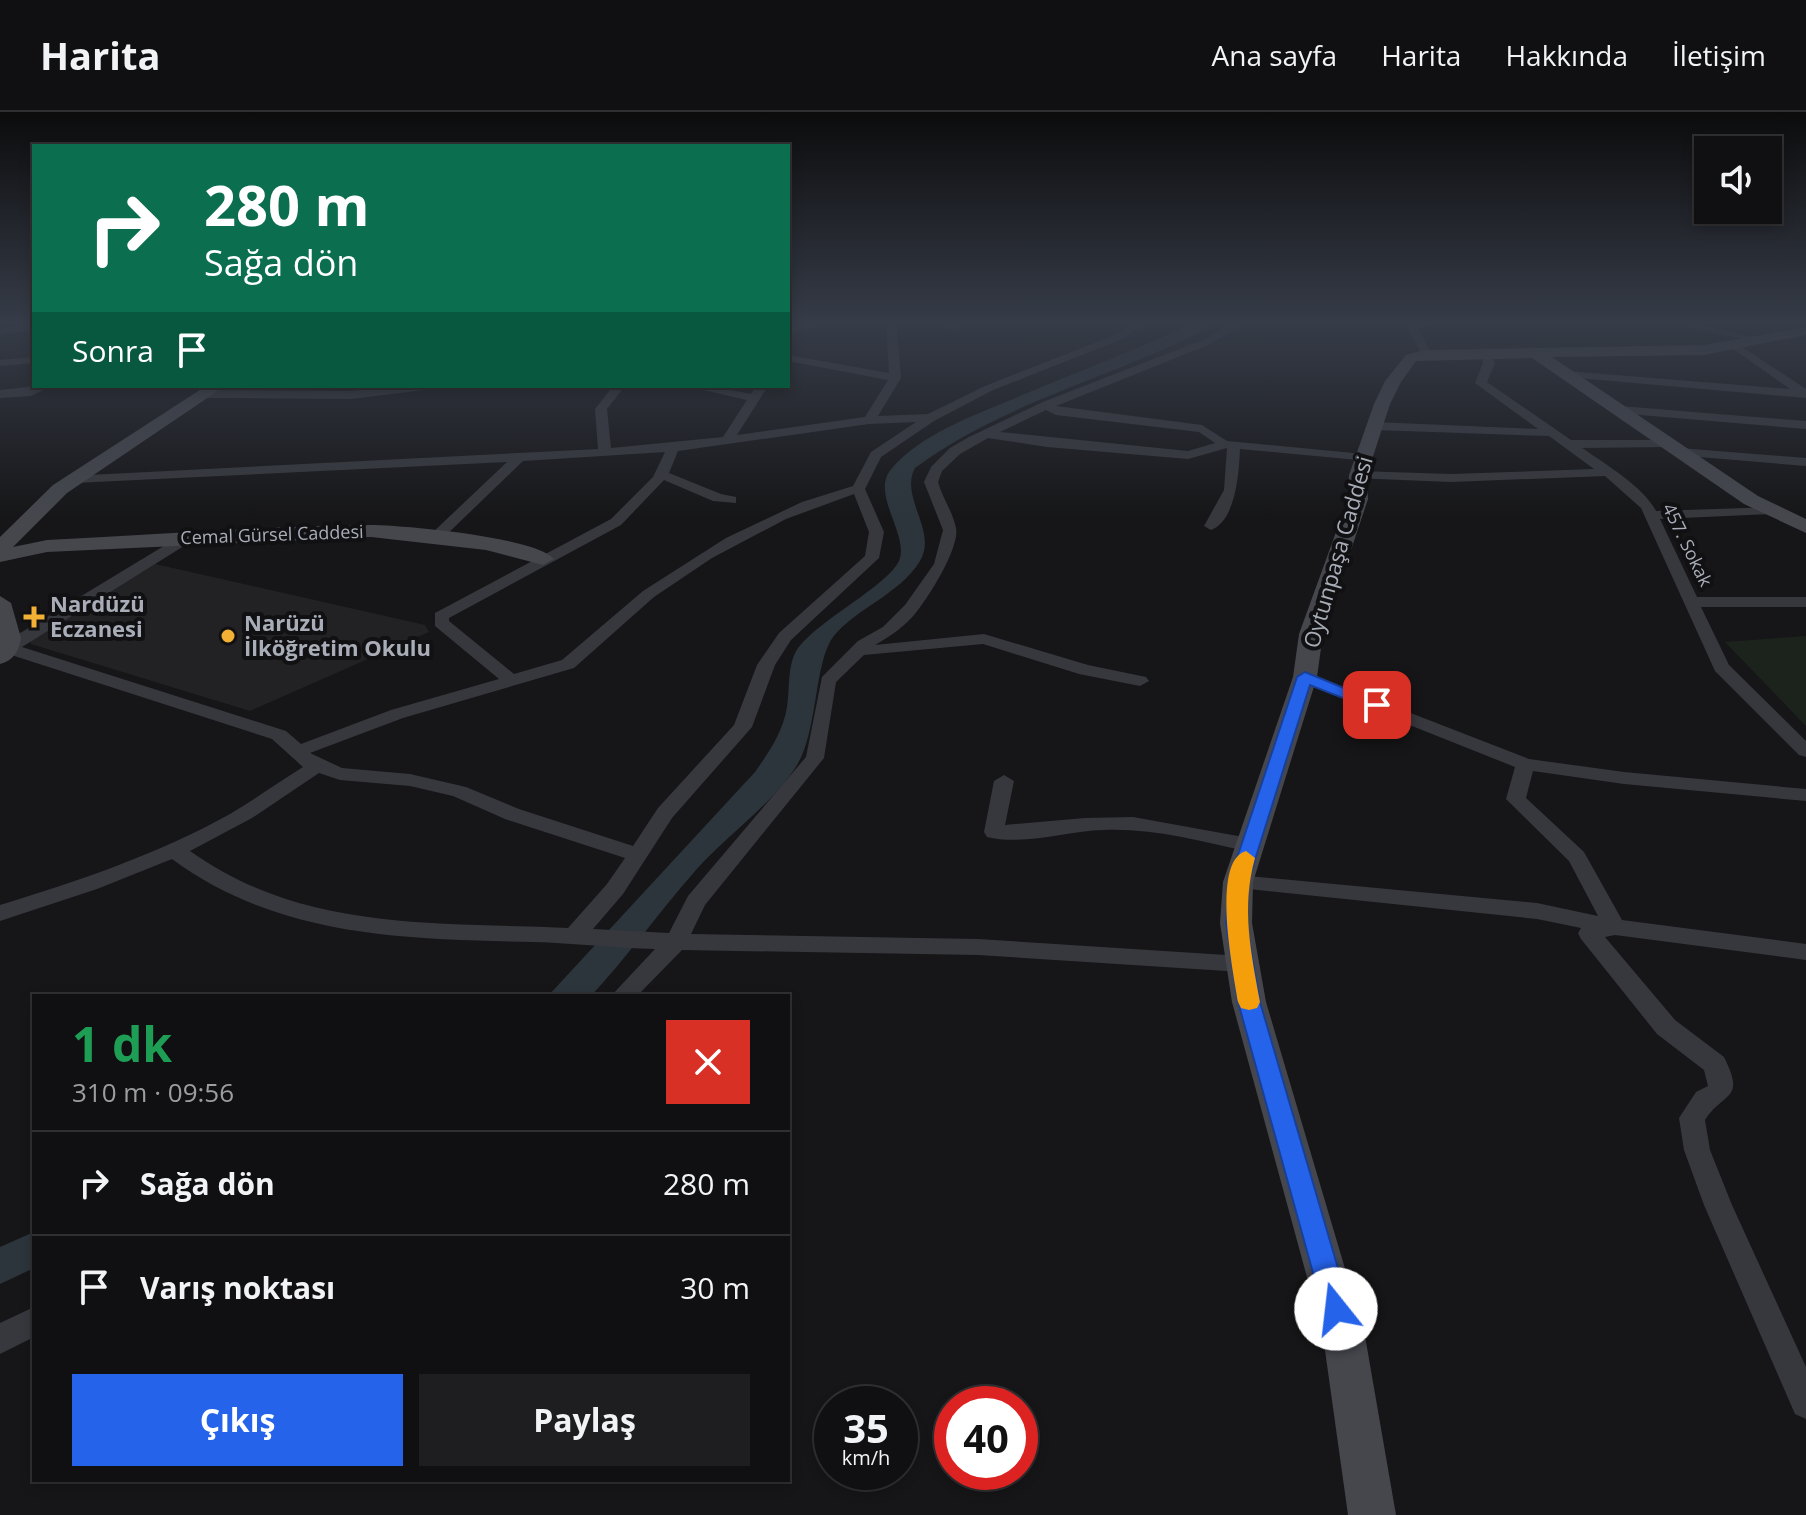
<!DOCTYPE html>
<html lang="tr">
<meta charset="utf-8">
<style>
:root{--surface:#101012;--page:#1e1e20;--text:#f1f3f6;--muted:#9c9d9f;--line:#303032;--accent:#2563eb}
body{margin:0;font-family:"Open Sans",sans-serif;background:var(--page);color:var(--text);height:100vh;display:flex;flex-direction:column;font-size:30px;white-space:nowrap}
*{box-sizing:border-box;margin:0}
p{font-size:26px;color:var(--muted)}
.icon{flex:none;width:44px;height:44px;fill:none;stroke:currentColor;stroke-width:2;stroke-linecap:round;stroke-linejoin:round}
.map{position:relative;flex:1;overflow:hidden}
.panel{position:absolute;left:32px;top:882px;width:758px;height:488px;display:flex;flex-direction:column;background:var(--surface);border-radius:0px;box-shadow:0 4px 12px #0003,0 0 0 2px var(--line)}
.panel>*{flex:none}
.hud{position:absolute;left:32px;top:32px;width:758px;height:244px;border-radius:0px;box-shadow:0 4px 12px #0003,0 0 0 2px var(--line);background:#0b6e4f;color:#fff;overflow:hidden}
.tools{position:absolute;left:1694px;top:24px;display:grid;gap:16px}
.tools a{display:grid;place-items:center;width:88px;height:88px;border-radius:0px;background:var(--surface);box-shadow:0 4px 12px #0003,0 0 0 2px var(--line);font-size:40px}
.speed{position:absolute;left:814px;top:1274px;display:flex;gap:16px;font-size:40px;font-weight:700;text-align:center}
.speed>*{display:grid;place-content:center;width:104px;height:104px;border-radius:50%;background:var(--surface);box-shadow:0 4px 12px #0003,0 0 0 2px var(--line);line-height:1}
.speed small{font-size:20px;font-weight:400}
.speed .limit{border:12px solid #d22;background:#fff;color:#111}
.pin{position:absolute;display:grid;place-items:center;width:68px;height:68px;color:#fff;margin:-34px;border-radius:16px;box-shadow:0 4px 12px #0006}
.me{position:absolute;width:88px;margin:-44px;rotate:344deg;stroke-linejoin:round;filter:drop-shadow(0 0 6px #0008)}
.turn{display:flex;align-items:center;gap:28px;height:168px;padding:0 40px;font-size:36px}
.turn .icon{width:104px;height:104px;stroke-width:2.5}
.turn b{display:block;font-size:56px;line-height:68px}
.then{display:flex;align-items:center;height:76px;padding:0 40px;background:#0003;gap:16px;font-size:30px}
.round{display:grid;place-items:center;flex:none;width:84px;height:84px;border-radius:0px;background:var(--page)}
.head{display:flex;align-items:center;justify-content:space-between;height:136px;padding:0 40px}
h1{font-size:48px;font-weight:700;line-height:60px;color:#1e9e55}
.action{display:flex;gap:16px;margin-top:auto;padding:16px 40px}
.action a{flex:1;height:92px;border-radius:0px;background:var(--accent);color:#fff;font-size:32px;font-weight:700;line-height:92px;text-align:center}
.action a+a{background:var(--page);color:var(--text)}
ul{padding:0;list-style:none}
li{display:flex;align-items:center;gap:24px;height:104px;padding:0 40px;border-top:2px solid var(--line)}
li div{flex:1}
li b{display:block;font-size:30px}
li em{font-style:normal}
header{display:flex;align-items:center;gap:48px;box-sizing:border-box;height:112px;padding:0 40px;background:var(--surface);border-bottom:2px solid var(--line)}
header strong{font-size:38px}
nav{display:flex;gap:44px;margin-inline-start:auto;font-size:28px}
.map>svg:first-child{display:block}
.built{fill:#222225}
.green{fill:#1c231d}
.water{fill:#2c353c}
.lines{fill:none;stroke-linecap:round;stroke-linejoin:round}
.street{fill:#37383d;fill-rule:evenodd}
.secondary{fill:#45474d;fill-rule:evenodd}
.route{fill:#2563eb;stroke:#184099;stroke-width:2}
.slow{fill:#f59e0b}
.poi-dot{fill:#f2b134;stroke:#111113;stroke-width:3}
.labels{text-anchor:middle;stroke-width:8;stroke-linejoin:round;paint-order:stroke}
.far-street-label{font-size:18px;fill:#a8adb8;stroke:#111113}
.street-label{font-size:22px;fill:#a8adb8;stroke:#111113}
.poi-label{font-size:22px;font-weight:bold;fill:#a8adb8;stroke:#111113;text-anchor:start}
</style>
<header>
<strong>Harita</strong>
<nav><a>Ana sayfa</a><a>Harita</a><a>Hakkında</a><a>İletişim</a></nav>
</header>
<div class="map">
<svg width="1806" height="1403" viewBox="0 0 1806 1403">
<rect width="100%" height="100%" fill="#161618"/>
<polygon class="built" points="155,452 425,513 429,520 250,599 31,532 29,527"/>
<polygon class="green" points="1806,524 1806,614 1725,530"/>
<g class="water">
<path d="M1197,209h25c-99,54 -216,79 -307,147 -16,29 23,63 5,93 -21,34 -64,47 -87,76 -19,26 -15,94 -36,128 -23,38 -71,71 -101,105 -36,41 -68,86 -105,126h-43l207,-224c14,-20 28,-40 32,-65 3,-19 0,-43 11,-59 22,-29 89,-62 101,-87 11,-26 -30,-68 -7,-93 30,-34 80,-52 121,-69 61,-26 124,-49 184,-78z"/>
<polygon points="34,1120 34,1156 0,1172 0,1135"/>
</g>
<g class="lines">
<g class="street">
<polygon points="811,209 827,209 788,223 788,217"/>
<path d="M886,209h10l5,57 -23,38 50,-2 57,-28 127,-50 26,-15h13l-31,19 -127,50 -59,31 -53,36 -16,32 19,43 -5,26 -88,82 -16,25 -23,62 -80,91 -49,76 -30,35 76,4 19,-37 118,-139 16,-80 36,-36 25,-14 22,-22 29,-41 9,-34 -19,-48 7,-15 19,-19 19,-11 74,-35 162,-63 30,-18h12l-34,22 -157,63 146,19 25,16 137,13 5,1v6l-129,-12c-1,23 -4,72 -29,81l-7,-4 20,-36 3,-42 -39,11 -141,-12 -59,-9 -28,16 -18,17 -4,11c4,15 15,30 18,46 4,19 -26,67 -38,82 -11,15 -27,26 -43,35l109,-11 104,31 58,12 3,4 -9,5 -61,-12 -96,-30 -119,11 -28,27 -12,76 -119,147 -14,29 287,5 264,17 8,2 3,6 -3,6 -8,2 -264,-17 -296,-5 -45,46h-26l44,-47c-41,-1 -81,-6 -122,-7 -127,-3 -254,-4 -361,-83l-75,30 -97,32v-16c79,-24 158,-51 230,-91 25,-15 49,-32 73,-47l-31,-28 -270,-87v-8l180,-109h10v6l-170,106 264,84 15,13 90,-34 108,-31 -64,-53v-13l176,-94 42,-42 12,-25 -142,9 -82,79 -5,1 -7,-4 2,-3 76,-72 -433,21 -7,-4 2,-3 529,-27 -3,-40 18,-23h12l-18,23 4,39 112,-11 24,-37 -61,-14h24l41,8 5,-8h12l-31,49 128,-18 23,-37 -100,-19v-6l101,18zM1046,298l10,5 143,17 16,11 -27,8 -188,-19zM916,310l-45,30 -18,34 -51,16 -76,36 -83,53 -81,69 -48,14 -65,-53v-3l172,-93 43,-45 49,21 23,2v-6l-15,-3 -52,-21 9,-22 191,-27zM854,382l15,38 -4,24 -86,77 -22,32 -23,60 -76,83 -25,38 -114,-37 -53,-22 -56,-13 -68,-6 -32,-15 93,-35 171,-50 80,-71 58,-39 74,-39zM319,661l21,7 70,6 43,10 52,23 120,39 -18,26 -39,44c-132,-6 -265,4 -378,-77l62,-33z"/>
<polygon points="929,209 945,209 961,216 956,219"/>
<polygon points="1404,209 1538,209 1533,212 1417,214 1432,243 1427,246 1422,243"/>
<polygon points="1662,209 1683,209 1766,228 1761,231"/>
<polygon points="34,211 34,217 0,223 0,217"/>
<polygon points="1736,231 1806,277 1806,286 1566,265 1560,262 1566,259 1790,277 1732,236 1731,234"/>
<path d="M1486,238l5,3 4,10 -8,19 84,58h100l2,3 -6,4 -85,1c22,15 62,39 74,63l120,-4 2,3 -7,4 -111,5 37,78h109v10h-105l28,58 77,76v16l-7,-2 -84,-84 -74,-163 -36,-32 -154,6 -98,-4v-6l5,-1 93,3 143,-5 -45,-33 -174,-6 -6,-4 6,-4 163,7 -63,-46 8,-20 -2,-10z"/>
<polygon points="34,245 34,251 0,254 0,248"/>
<polygon points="36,274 52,274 31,284 0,286 0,278"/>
<polygon points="400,274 438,274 432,277 351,287 205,286 199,282 205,278 351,279"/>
<polygon points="1620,294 1806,309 1806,317 1616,301 1614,298"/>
<polygon points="1680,336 1806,346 1806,354 1675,343 1674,340"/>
<path d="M1305,560l224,87 95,13 182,17v12l-182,-17 -91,-13 -7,27 58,54 38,68 184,24v16l-191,-25 -10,2 70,83 49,37c22,44 0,34 -19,63l5,30 22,55 74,162v52l-11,-5 -91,-209 -20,-55 -5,-32 17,-26 12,-6 -4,-16 -47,-36 -76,-95 -3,-6 3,-5 -44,-9 -307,-32 -3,-5 3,-5 8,-2 299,28 61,13 -29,-55 -63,-62 9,-32 -216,-86 -3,-4 3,-4z"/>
<path d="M1004,663l10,6 -9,44 80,-7 48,-1 116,21 10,7 -10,7c-48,-11 -96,-24 -146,-22 -36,1 -80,16 -116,7l-3,-5 10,-51z"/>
<polygon points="34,1195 34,1225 0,1242 0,1211"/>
</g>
<g class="secondary">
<polygon points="1806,215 1806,223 1704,243 1552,245 1758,384 1806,407 1806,421 1744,392 1532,246 1416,249 1401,270 1390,292 1367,363 1368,387 1323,522 1317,565 1253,770 1252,811 1266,890 1365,1224 1396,1403 1348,1403 1323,1224 1232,890 1220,811 1223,770 1293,565 1299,522 1348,387 1349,363 1374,292 1385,269 1406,243 1424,238 1704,233"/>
<path d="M206,274h19l-158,107 -54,54 34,-7c107,-5 215,-14 323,-15 31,0 166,12 184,34l-11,6 -57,-15 -115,-13 -324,15 -47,10v-25l53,-52z"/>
<path d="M0,484l11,7 10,35c-2,13 -8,23 -21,26z"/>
</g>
</g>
<linearGradient id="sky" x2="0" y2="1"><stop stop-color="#0c0c0d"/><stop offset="0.52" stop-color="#363c48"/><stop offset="1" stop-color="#363c48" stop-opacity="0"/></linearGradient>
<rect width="1806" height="405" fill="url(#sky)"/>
<polygon class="route" points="1305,560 1385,593 1383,597 1371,597 1310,573 1248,770 1246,811 1260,890 1350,1197 1346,1206 1336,1210 1327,1206 1323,1197 1238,890 1226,811 1229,770 1297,565"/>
<path class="slow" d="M1246,739l9,7c-14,50 -4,94 5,144l-3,6 -8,2 -8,-2 -3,-6c-4,-27 -28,-141 8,-151z"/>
<g class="poi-dot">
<path d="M30 493h8v8h8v8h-8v8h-8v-8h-8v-8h8z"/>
<circle cx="228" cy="524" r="8"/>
</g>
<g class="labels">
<g class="far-street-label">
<text transform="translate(272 423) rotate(-2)" y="6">Cemal Gürsel Caddesi</text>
<text transform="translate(1687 433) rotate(64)" y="6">457. Sokak</text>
</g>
<g class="street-label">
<text transform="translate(1338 440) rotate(-74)" y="8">Oytunpaşa Caddesi</text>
</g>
<g class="poi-label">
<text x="50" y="500">Nardüzü<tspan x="50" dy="25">Eczanesi</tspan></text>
<text x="244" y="519">Narüzü<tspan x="244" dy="25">İlköğretim Okulu</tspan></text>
</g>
</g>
</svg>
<div class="tools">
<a><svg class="icon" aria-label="sound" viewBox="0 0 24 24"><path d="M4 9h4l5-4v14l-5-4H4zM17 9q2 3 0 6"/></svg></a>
</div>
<div class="speed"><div>35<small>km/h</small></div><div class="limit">40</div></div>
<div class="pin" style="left:1377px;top:593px;background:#d93025"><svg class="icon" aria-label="arrive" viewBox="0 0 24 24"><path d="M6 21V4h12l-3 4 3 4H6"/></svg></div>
<svg class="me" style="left:1336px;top:1197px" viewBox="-20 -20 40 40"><circle r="19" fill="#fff"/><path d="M0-13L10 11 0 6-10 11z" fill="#2563eb"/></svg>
<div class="hud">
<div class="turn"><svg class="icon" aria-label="right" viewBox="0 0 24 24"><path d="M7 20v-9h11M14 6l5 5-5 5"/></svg><div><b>280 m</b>Sağa dön</div></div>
<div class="then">Sonra<svg class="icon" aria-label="arrive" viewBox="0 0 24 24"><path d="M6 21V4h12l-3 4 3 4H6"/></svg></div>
</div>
<section class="panel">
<div class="head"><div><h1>1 dk</h1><p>310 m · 09:56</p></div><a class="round" style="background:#d93025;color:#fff"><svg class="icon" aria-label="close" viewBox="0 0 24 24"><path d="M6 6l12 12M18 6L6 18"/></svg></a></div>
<ul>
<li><svg class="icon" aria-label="right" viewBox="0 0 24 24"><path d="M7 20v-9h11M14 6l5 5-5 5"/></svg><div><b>Sağa dön</b></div><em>280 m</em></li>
<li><svg class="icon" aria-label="arrive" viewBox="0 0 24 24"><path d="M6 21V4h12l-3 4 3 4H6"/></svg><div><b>Varış noktası</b></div><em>30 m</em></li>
</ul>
<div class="action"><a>Çıkış</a><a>Paylaş</a></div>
</section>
</div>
